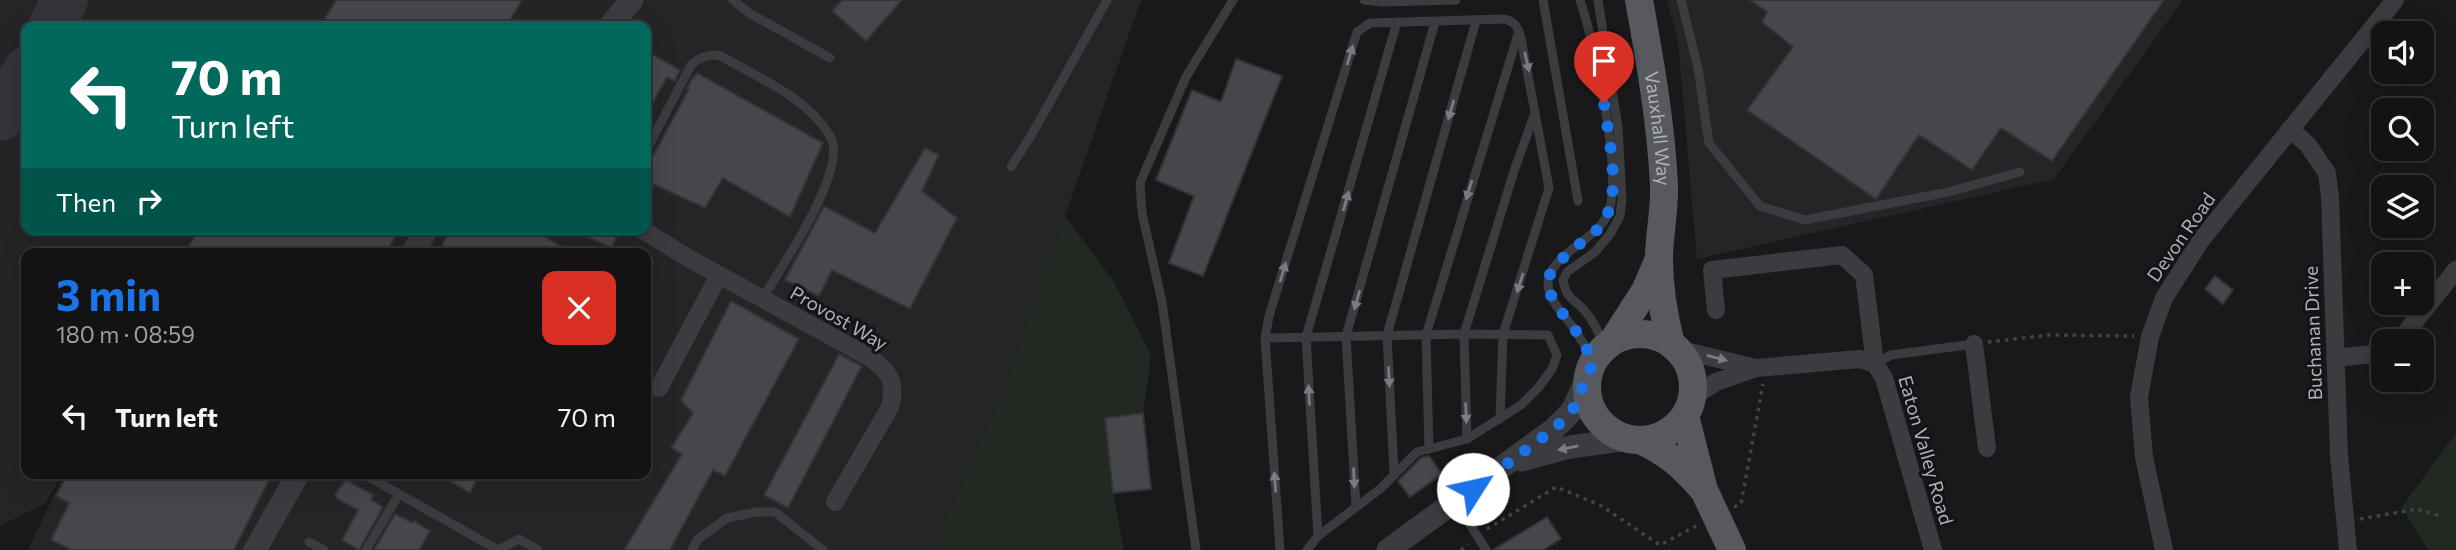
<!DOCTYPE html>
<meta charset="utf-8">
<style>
:root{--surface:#131314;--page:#1c1c1d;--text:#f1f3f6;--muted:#9d9ea0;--line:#323234;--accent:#1a73e8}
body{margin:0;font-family:Commissioner,sans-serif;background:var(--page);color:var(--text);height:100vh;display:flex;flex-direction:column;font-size:26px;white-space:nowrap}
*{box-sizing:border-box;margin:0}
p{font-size:23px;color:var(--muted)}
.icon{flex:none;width:38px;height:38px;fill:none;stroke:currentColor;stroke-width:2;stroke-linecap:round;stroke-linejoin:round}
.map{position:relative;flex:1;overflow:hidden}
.drawer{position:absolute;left:21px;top:248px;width:630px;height:231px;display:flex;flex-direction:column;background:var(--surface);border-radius:14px;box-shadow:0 7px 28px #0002,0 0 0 2px var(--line)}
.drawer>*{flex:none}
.guide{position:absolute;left:21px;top:21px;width:630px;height:214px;border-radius:14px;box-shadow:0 7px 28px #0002,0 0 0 2px var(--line);background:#00695c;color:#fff;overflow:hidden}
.buttons{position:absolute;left:2371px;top:21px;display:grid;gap:14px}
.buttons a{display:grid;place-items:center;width:63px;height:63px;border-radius:14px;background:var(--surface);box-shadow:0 7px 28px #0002,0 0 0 2px var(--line);font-size:35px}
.pin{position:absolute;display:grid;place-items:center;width:60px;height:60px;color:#fff;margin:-72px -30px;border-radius:50% 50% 50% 0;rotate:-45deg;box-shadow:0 0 7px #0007}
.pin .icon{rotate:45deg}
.me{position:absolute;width:77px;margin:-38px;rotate:55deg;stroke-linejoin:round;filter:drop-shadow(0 0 5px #0008)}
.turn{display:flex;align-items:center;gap:24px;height:147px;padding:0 35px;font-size:32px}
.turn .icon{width:91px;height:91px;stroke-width:2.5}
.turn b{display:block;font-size:49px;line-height:60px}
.then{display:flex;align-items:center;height:66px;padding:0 35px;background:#0003;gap:14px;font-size:26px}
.round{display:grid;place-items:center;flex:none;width:74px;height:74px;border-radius:14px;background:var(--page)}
.headline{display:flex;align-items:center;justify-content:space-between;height:119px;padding:0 35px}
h1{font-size:42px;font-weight:700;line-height:52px;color:var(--accent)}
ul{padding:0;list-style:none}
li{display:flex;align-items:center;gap:21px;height:98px;padding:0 35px}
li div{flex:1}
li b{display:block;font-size:26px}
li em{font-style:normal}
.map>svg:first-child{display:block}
.built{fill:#252528}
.green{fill:#212922}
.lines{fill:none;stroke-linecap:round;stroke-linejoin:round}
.taxiway{stroke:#333438;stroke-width:46}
.building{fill:#46474b;stroke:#333437;stroke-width:2}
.path{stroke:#404347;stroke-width:3.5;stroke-dasharray:3.5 5;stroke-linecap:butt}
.service{stroke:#3a3c40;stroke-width:9}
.minor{stroke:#3a3c40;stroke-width:18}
.tertiary{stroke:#3a3c40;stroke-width:23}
.primary{stroke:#57595f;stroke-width:28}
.oneway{fill:#797c83}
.route{stroke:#1a73e8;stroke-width:12;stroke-dasharray:0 21.6}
.labels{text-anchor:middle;stroke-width:6;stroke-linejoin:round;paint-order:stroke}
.street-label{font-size:19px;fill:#acb1ba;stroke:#141416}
</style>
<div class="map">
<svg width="2456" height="550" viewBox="0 0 2456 550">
<rect width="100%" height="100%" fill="#19191b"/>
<g class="built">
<polygon points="0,0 336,0 320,26 26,26 26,229 199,229 184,254 26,254 26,474 62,474 46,503 0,526"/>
<polygon points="338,0 1141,0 1002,395 935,550 28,550 64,474 646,474 646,254 188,254 202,229 646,229 646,26 322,26"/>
<polygon points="1667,0 2183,0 2054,179 1697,259 1678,41"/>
</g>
<g class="green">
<polygon points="1065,216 1114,282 1151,356 1143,413 1105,418 1113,493 1124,550 933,550 1002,395"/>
<polygon points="2456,433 2456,550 2428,550 2402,507"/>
</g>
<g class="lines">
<g class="taxiway">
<polyline points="51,26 65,0"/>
<polyline points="0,118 26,70"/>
</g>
</g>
<g class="building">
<polygon points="336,0 522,0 507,26 320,26"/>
<polygon points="842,0 902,0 866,41 832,11"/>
<polygon points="1750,0 2164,0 2052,161 2001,128 1972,170 1919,135 1876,199 1747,110 1793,47 1762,22 1767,12"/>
<polygon points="646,51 680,70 675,81 667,77 646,116"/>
<polygon points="1236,59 1282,76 1203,276 1169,263 1194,196 1156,180 1192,90 1221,102"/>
<polygon points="697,73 823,143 790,217 723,178 705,208 646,181 646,169 689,89 687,88 693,77 694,78"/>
<polygon points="925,148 939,155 922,191 957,218 910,309 832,270 819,296 785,280 824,206 875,233"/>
<polygon points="199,229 399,229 386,254 184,254"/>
<polygon points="450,229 532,229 574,254 438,254"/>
<polygon points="569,229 611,229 618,233 612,248"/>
<polygon points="2215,276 2233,290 2223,304 2205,289"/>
<polygon points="731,301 799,339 725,476 713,470 670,550 624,550 682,454 671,448 693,413 681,400"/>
<polygon points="839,354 862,366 788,508 764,495"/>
<polygon points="1143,413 1151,489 1113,493 1105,418"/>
<polygon points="1429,456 1442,474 1410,497 1398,481 1421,458"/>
<polygon points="67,474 272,474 234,550 72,550 51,540 69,503 56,496"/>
<polygon points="438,474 480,474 470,493"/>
<polygon points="346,480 374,495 371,499 383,507 359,550 342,540 358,510 337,499 335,494"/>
<polygon points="395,514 413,523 414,521 430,531 419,550 374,550"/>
<polygon points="1547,517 1561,539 1543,550 1493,550"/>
</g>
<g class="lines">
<g class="path">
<polyline points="1988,342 2049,335 2134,336"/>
<polyline points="1734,507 1741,504 1763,384"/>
<polyline points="2360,519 2417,509 2440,516"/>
<polyline points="1487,529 1556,487 1600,505 1660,545 1696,526"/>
<polyline points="1461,550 1468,544"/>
</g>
<g class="service">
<polyline points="733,0 749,13 830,58"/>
<polyline points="1364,0 1381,2 1456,0"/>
<polyline points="1543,0 1578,201"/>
<path d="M1580,0c14,41 45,179 27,216 -12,24 -58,40 -59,67 0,18 17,32 26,46 7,10 13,21 20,32"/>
<path d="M1598,0l20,128 4,70 -2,18 -10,18 -15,18 -28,20 -4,8c4,21 11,18 22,31 9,10 14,23 19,35"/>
<polyline points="1681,0 1698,68 1709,143 1760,206 1805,220 1948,192 2020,172"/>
<path d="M646,151l45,-86c9,-8 16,-10 28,-10 38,22 88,42 111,81 20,32 -50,133 -68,163"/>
<polyline points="1011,167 1032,134 1107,0"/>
<polyline points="1265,338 1464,334 1548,335 1557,355 1552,369 1538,388 1521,405 1467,439 1417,452 1380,489 1318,536 1307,550"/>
<polyline points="1875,364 1891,355 1974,344"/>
<polyline points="1467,439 1464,334 1514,171 1535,113"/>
<polyline points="1429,449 1426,335 1519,31"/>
<polyline points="1394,473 1387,335 1476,21"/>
<polyline points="364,474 498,550 519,539 538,550"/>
<polyline points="1456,502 1486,550"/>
<polyline points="1356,507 1346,336 1435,22"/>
<polyline points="1318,536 1306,337 1397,22"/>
<polyline points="309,542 324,550"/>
<polyline points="366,550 399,494"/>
<polyline points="692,550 698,539 727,518 756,512 775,512 823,550"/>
<polyline points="1196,550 1162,302 1142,213 1140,183 1186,77 1233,0"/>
<path d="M1280,550l-15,-212 4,-22 83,-268 5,-16 13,-9 133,-4c12,2 14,7 18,19l28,150 -46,146 -3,85"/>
</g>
<g class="minor">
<polyline points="2290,129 2308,145 2327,173 2330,197 2339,456 2348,550"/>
<path d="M641,229l49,30 179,98c20,14 28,25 21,50l-55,95"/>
<polyline points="1716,310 1712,270 1842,255 1864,275 1875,364 1884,378 1933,550"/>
<polyline points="2399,341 2456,270"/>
<polyline points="1974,344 1987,448"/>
<polyline points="1677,349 1756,368 1860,359 1875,364"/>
<polyline points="2335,358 2374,354 2384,351"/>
<polyline points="659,388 719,275"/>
<polyline points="1693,397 1716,382 1756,368"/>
<polyline points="2164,550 2144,457 2139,397 2150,337 2164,298 2201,240 2395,0"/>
</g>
<g class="tertiary">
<polyline points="610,26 632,0"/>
<polyline points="412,254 427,229"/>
<polyline points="1522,460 1570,447 1628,439"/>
<polyline points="255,550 298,474"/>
<polyline points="1388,550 1554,429 1572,411 1587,379"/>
</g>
<g class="primary">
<path id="s1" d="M1639,0c11,61 22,123 25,185 1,25 -5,50 -5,74 0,29 5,58 12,85"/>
<circle cx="1640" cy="387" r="53"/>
<polyline points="1612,342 1645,291 1658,261"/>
<polyline points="1685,416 1704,490 1732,550"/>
<path d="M1640,440c28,13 41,25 61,47"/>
</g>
</g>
<defs><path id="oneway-solid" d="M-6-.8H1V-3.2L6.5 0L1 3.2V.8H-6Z" transform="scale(1.75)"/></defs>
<g class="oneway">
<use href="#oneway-solid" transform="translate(1350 55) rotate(-73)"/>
<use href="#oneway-solid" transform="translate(1527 62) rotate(77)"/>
<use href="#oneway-solid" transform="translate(1451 110) rotate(106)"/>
<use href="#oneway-solid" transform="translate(1469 190) rotate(107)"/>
<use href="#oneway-solid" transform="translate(1346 201) rotate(-74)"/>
<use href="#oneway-solid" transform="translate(1283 272) rotate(-73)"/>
<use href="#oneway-solid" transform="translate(1520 283) rotate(108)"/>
<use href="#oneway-solid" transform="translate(1357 300) rotate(106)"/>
<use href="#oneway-solid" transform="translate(1717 358) rotate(14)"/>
<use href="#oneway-solid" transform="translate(1389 377) rotate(87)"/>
<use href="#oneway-solid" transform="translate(1309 395) rotate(-93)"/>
<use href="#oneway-solid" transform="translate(1466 413) rotate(88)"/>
<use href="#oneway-solid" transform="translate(1568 448) rotate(168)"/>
<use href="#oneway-solid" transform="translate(1354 478) rotate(87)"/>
<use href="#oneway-solid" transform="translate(1275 482) rotate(-94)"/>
</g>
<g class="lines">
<path class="route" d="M1473,489l81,-60 18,-18 22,-50c-7,-11 -13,-22 -20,-33 -11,-15 -33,-35 -23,-56 4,-9 15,-16 22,-23 13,-10 27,-18 34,-34 13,-28 1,-81 -3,-112"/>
</g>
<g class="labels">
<g class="street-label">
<text dy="7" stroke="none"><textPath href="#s1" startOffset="130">Vauxhall Way</textPath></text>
<text transform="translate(2181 237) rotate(-55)" y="7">Devon Road</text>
<text transform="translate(839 318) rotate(30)" y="7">Provost Way</text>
<text transform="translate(2313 333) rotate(-92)" y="7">Buchanan Drive</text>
<text transform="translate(1926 450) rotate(74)" y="7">Eaton Valley Road</text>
</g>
</g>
</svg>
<div class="buttons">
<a><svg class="icon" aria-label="sound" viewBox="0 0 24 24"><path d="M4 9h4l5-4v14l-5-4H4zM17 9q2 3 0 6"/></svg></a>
<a><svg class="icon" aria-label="search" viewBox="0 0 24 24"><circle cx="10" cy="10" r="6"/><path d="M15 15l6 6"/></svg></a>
<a><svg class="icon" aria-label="layers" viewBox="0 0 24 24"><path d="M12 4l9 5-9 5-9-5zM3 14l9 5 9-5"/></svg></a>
<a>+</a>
<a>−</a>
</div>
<div class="pin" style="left:1604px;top:103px;background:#d93025"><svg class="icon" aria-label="arrive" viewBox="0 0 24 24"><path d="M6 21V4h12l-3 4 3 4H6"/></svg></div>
<svg class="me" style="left:1473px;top:489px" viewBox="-20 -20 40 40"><circle r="19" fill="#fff"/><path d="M0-13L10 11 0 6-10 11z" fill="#1a73e8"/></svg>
<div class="guide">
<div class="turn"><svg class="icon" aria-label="left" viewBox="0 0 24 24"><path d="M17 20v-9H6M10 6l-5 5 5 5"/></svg><div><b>70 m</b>Turn left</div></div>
<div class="then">Then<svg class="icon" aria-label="right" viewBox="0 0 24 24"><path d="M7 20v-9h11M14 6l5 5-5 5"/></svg></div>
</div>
<section class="drawer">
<div class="headline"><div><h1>3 min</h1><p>180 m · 08:59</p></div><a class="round" style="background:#d93025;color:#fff"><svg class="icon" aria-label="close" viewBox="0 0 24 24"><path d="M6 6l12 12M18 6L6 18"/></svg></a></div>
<ul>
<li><svg class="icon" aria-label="left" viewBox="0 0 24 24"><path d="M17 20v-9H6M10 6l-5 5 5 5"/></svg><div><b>Turn left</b></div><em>70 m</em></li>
</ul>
</section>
</div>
